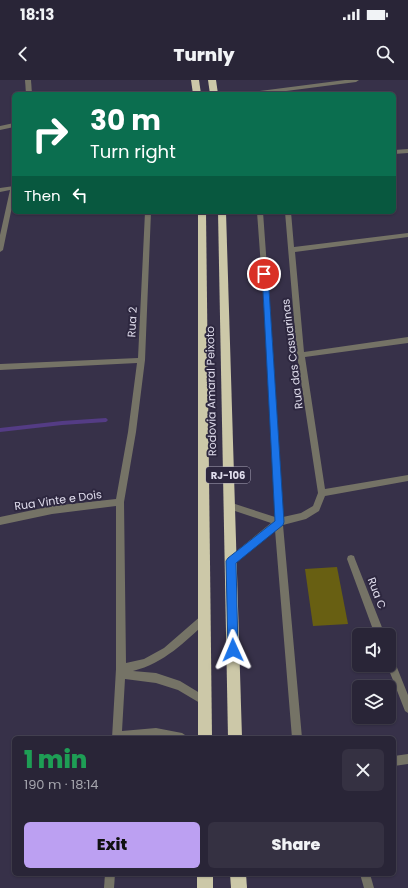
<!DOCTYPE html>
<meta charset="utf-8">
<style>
:root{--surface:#292537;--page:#353142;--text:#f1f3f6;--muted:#a5a5ad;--line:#454252;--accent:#bca0f2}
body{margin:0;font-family:Poppins,sans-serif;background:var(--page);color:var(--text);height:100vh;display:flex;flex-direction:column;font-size:15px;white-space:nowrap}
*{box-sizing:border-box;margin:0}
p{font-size:13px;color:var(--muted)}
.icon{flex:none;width:22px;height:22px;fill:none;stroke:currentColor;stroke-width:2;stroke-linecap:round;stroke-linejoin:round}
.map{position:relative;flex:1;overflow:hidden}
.panel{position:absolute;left:12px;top:656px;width:384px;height:140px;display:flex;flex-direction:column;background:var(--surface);border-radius:6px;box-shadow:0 1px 3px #0004,0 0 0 1px var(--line)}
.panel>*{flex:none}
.top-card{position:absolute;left:12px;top:12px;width:384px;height:122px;border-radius:6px;box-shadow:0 1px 3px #0004,0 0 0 1px var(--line);background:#0b6e4f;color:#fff;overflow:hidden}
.fabs{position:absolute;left:352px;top:548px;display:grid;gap:8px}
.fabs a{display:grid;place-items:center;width:44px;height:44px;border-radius:6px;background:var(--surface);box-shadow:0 1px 3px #0004,0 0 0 1px var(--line);font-size:20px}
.pin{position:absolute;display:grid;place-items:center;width:34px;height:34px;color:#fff;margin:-17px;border:2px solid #fff;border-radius:50%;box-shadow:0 1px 4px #0007}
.me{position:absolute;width:44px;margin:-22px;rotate:359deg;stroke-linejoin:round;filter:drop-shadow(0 0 3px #0008)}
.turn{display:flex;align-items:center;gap:14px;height:84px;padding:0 12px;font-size:18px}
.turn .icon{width:52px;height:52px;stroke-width:2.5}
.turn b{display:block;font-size:28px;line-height:34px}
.then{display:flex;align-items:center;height:38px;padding:0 12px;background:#0003;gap:8px;font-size:15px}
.round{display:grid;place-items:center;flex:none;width:42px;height:42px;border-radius:6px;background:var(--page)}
.head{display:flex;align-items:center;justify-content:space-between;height:68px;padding:0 12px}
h1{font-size:24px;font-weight:800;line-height:30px;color:#1e9e55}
.action{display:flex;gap:8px;margin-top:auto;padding:8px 12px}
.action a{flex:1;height:46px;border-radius:6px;background:var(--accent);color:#111;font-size:16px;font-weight:800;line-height:46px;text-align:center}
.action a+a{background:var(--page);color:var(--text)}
.status{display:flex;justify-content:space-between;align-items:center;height:28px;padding:0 20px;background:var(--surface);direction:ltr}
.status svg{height:11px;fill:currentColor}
header{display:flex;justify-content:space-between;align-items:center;height:52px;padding:0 12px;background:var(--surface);font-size:18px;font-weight:800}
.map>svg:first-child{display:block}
.green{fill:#685f12}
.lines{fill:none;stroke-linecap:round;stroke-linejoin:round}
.stream{fill:#543c85;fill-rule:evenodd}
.street{fill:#757366;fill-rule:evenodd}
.highway{fill:#ccc8a8;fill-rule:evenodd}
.route{fill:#1a73e8;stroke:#114b97}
.labels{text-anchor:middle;stroke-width:4;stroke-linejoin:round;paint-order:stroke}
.shield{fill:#2d273f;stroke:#aaa6b9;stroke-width:1}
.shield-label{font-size:10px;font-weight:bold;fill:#e0dded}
.street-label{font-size:11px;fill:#e0dded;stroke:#2d273f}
</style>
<div class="status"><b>18:13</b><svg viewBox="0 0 49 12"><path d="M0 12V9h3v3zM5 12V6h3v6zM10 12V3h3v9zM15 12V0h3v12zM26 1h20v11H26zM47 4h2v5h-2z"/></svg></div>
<header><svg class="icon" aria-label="back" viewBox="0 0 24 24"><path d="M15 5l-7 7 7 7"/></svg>Turnly<svg class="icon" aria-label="search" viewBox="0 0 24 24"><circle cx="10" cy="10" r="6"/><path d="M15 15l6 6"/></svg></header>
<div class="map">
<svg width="408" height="808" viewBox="0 0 408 808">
<rect width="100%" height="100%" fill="#373149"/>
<polygon class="green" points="337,487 348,544 313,546 305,489"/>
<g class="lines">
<polygon class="stream" points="106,338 108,340 106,342 62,345 0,352 0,348 62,341"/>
<g class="street">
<polygon points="25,0 31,0 32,14 26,14"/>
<polygon points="345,0 359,0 356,2 263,14 249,14 252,12"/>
<polygon points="14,43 14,47 0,50 0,46"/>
<polygon points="408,69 408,73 394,74 394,70"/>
<polygon points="14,106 14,117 3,170 0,172 0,155 10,110 0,112 0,108"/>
<path d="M145,132h6l-6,148 -9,72 -12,70 2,161 18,-4 20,-11 38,-33 3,-1 3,1 1,3 -1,3c-24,21 -43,42 -75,50l23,2 24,8 28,17 2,3 -2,3 -3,2 -27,-16 -22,-7 -31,-4 -3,52 34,-3 26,5 3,2 2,3h-75l4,-69v-163l-64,8 -52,11v-8l52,-11 64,-7 12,-67 9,-69 -137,7v-6l138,-6z"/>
<polygon points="257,132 263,132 272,256 283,437 301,433 313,426 318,413 297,275 285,132 291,132 294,167 408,153 408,157 295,172 304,272 408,257 408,263 305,277 325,409 408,395 408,401 325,416 319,431 306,439 283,445 302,658 292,658 275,450 234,484 231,485 228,484 227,481 228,478 271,443 226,428 225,426 226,424 229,422 275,437 266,256"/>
<polygon points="351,475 354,476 355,479 385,555 375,555 347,479 348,476"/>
<polygon points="389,573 392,575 408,615 408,633 405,631 387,585 389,585"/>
<polygon points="408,674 408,684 394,686 394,676"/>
<polygon points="105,794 115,794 114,808 104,808"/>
<polygon points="360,794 370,794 374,808 364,808"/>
</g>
<g class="highway">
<polygon points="191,0 199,0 201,14 193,14"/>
<polygon points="208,0 216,0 218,14 210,14"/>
<polygon points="198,132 206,132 212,658 198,658"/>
<polygon points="218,132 226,132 242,658 228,658"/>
<rect x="197" y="794" width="16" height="14"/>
<polygon points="230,794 246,794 247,808 231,808"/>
</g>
</g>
<polygon class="route" points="262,192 267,192 268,194 284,442 283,445 236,483 238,570 237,573 233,575 229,573 228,570 226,481 228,478 275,441"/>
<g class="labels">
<rect class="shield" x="206" y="387" width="44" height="16" rx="3"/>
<g class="shield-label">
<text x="228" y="399">RJ-106</text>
</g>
<g class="street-label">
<text transform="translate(132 242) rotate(-87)" y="4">Rua 2</text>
<text transform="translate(292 274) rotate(-97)" y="4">Rua das Casuarinas</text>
<text transform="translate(211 311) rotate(-91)" y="4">Rodovia Amaral Peixoto</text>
<text transform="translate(58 420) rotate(-8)" y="4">Rua Vinte e Dois</text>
<text transform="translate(377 513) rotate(69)" y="4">Rua C</text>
</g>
</g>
</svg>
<div class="fabs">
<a><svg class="icon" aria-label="sound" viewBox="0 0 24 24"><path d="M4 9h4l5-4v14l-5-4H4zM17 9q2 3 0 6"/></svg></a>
<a><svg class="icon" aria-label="layers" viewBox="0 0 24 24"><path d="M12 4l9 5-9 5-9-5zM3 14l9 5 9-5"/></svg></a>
</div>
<div class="pin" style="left:264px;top:194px;background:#d93025"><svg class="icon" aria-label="arrive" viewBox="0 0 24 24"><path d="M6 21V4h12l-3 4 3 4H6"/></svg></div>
<svg class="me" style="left:233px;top:570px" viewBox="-20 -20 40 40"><path d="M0-17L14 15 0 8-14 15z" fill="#1a73e8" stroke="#fff" stroke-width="4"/></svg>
<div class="top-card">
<div class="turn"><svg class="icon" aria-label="right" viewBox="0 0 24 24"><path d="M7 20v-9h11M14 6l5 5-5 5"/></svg><div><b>30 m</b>Turn right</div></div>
<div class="then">Then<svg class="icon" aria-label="left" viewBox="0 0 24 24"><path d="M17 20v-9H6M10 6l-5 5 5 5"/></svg></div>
</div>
<section class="panel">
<div class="head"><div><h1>1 min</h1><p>190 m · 18:14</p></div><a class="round"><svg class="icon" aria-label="close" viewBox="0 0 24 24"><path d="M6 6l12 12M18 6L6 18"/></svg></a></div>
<div class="action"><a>Exit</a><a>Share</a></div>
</section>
</div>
